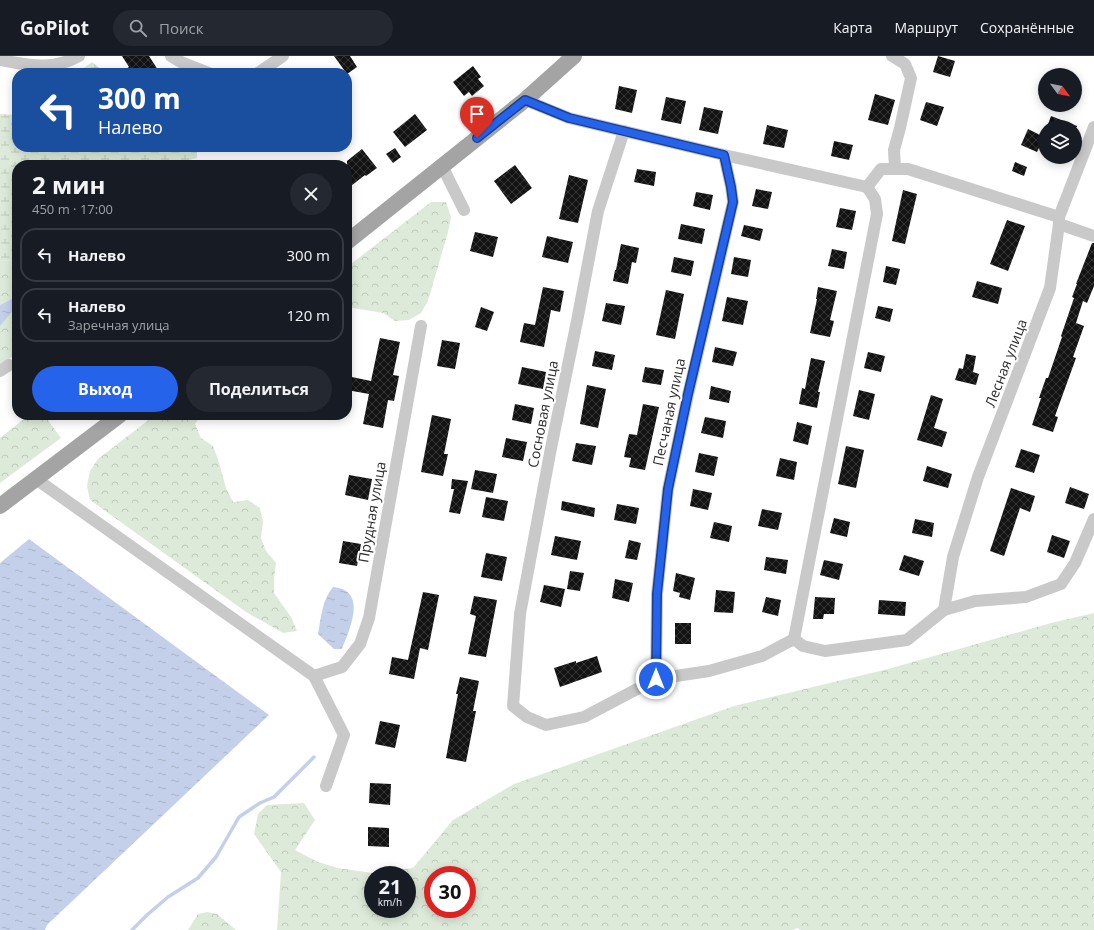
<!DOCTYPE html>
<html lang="ru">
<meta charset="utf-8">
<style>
:root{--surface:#171b24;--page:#242831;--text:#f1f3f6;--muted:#9ea1a6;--line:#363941;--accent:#2563eb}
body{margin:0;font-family:"Open Sans",sans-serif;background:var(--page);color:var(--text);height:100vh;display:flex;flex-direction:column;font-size:15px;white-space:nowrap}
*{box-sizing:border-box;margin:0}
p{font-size:13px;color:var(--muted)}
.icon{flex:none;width:22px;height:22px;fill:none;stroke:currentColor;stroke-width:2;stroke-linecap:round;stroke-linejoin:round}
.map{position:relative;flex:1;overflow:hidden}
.sheet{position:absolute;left:12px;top:104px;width:340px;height:260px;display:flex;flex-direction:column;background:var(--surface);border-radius:16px;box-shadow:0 2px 10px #0003}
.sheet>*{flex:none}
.top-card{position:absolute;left:12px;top:12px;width:340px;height:84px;border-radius:16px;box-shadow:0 2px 10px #0003;background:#1a4fa0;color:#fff;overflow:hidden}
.needle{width:26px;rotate:122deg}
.tools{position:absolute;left:1038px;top:12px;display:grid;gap:8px}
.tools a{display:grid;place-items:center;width:44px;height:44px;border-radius:50%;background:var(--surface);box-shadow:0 2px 10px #0003;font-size:20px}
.speed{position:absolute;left:364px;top:810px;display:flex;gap:8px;font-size:20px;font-weight:700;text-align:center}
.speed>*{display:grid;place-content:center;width:52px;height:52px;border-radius:50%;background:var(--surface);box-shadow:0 2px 10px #0003;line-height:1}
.speed small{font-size:10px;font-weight:400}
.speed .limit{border:6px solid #d22;background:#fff;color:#111}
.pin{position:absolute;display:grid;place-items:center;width:34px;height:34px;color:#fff;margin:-41px -17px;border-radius:50% 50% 50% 0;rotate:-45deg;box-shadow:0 0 4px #0007}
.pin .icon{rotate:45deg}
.me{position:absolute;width:44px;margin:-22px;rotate:0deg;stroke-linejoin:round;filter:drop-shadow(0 0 3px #0008)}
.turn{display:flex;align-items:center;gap:14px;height:84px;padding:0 20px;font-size:18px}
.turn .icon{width:52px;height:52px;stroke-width:2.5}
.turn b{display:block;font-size:28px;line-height:34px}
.round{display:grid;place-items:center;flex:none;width:42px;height:42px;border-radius:21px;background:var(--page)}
.headline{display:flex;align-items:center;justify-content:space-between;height:68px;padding:0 20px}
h1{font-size:24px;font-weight:700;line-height:30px}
.action{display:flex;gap:8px;margin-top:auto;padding:8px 20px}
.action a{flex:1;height:46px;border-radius:24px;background:var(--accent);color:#fff;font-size:16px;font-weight:700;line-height:46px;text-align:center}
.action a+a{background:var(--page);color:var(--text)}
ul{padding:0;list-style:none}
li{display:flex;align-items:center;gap:12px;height:54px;margin:0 8px 6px;padding:0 12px;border:2px solid var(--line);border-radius:16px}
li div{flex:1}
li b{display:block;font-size:15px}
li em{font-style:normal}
header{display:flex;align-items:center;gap:24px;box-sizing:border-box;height:56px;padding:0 20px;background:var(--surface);border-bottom:1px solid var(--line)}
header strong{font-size:19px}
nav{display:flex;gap:22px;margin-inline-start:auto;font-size:14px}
.search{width:280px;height:36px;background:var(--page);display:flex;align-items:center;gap:10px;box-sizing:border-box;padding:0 14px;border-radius:22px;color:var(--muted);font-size:15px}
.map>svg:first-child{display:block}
.forest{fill:url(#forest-crowns);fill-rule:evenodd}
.wetland{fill:url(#wetland-marsh)}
.water{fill:url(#water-ripples)}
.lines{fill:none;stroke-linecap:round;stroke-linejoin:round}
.stream{stroke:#c4d0ea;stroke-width:3.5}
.building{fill:url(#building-cross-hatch)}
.minor{stroke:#c9c9c9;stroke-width:12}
.major{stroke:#a4a4a4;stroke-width:16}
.route-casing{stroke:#184099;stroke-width:10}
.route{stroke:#2563eb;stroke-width:7}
.labels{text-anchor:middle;stroke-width:4;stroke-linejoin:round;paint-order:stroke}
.street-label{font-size:14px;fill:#2c2c2c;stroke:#fff}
</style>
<header>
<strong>GoPilot</strong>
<div class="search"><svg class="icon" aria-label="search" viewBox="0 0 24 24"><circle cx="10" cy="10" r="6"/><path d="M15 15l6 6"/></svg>Поиск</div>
<nav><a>Карта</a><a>Маршрут</a><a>Сохранённые</a></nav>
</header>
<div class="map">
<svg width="1094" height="874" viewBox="0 0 1094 874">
<defs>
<pattern id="forest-crowns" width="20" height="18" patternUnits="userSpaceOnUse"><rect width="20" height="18" fill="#ddead9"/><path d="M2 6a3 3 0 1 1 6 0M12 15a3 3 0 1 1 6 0" fill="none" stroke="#bec9ba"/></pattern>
<pattern id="wetland-marsh" width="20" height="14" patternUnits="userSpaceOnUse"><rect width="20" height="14" fill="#ddead9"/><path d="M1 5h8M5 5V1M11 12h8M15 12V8" fill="none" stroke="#bec9ba"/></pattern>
<pattern id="water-ripples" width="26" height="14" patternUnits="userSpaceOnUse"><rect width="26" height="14" fill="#c4d0ea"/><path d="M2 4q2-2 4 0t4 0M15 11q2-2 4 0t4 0" fill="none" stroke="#a9b3c9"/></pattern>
<pattern id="building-cross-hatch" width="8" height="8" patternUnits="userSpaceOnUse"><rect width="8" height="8" fill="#131313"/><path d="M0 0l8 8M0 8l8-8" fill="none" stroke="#363636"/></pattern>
</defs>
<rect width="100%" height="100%" fill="#fff"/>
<g class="forest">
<polygon points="431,146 446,146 451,161 448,176 428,245 421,257 409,264 395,265 383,257 347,251 347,211"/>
<polygon points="17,204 17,240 0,249 0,205"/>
<polygon points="17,250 17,307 12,301 0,308 0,269"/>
<polygon points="29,359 44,359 61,382 0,427 0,382"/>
<polygon points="155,359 201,359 195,368 201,382 213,390 218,403 226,432 233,446 248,444 260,452 263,466 261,482 266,495 276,507 274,522 274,537 291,561 297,575 283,577 246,556 90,444 87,430 90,415 98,403"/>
<path d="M1094,557v317h-293l-4,-2 -4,2h-516l4,-58 -27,-38 4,-20 9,-9 37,-2 11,17 -20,30 23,12 20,6 34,5 41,-5 40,-48 61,-36 220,-78 154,-37 163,-46zM373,819h34v34h-34zM433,819h34v34h-34z"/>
<polygon points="207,856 217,858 236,874 188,874 198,858"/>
</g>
<g class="wetland">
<polygon points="92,6 106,17 77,17"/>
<polygon points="0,58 17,59 17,91 197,91 197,102 182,106 154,105 150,109 17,109 17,204 0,205"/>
</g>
<g class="water">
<polygon points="17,240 17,250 0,270 0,249"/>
<polygon points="29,483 269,659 47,869 45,874 0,874 0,507"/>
<path d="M333,531c35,3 17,42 9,62h-8l-16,-15c3,-16 4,-34 15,-47z"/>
</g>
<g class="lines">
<polyline class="stream" points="132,874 147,859 168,841 198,822 216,801 239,761 260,747 274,741 314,701"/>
</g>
<g class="building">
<polygon points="122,0 149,0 160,17 120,17 129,11"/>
<polygon points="334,0 350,0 357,11 347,18"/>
<polygon points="938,0 955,5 950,21 933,16"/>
<polygon points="473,10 481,21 478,23 484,30 472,40 469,36 464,40 453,26"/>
<polygon points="619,30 637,34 632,57 615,53"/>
<polygon points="875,38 895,44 888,69 868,64"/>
<polygon points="666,41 686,45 681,68 661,64"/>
<polygon points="926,46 944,51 937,70 920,64"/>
<polygon points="704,51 723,55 718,78 699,74"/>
<polygon points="415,58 427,74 405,91 393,76"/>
<polygon points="1051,60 1077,70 1077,71 1047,71"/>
<polygon points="767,69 788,74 784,92 763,88"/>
<polygon points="1028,73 1044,81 1037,96 1021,89"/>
<polygon points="834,85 853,89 849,104 831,100"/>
<polygon points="395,92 401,101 393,107 386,98"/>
<polygon points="362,93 377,112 366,120 365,119 347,133 347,105"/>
<polygon points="1015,106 1027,111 1024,120 1012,115"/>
<polygon points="515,109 532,132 511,148 494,125"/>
<polygon points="637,113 656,116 654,130 634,126"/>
<polygon points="569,119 588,124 578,167 559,163"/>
<polygon points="756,133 772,136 768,153 752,150"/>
<polygon points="903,134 917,138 905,188 892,185"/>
<polygon points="696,136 713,139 710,154 693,150"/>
<polygon points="840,152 856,155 852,174 836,171"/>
<polygon points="1007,164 1025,170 1008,215 990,208"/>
<polygon points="681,168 705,173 702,188 678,183"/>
<polygon points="744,169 763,173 760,185 741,180"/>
<polygon points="475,176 498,181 493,201 470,195"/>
<polygon points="547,180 573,186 568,207 542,201"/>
<polygon points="1092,187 1094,187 1094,230 1087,247 1083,245 1076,267 1084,270 1073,301 1076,302 1055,360 1058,361 1053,376 1032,369 1041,342 1039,342 1046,322 1048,322 1062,281 1061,280 1074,242 1072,241 1077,228 1076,228"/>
<polygon points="621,188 639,192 636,207 632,206 628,228 613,225 615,214 616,214"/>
<polygon points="832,193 847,196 844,213 828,210"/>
<polygon points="674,201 694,205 691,220 671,216"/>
<polygon points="734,201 751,204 748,221 731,218"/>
<polygon points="886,210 900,213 896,229 883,226"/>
<polygon points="977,225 1002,232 998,248 972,241"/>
<polygon points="543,231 564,235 560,256 551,254 544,291 520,286 524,267 535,269"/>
<polygon points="818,231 837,235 830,264 834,265 830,281 810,277 817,243 816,243"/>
<polygon points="666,234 684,238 675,283 656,279"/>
<polygon points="727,241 748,245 743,269 722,265"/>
<polygon points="606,247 625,250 621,269 602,265"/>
<polygon points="878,250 893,253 890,266 875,262"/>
<polygon points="481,251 494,256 487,275 475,271"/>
<polygon points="380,282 400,286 393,319 399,320 394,345 388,344 383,372 363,368 369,338 347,334 347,320 371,325"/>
<polygon points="442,284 460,287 455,313 437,310"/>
<polygon points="715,291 737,296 733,310 712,306"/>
<polygon points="595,295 615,299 612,314 592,310"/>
<polygon points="868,296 885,300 881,316 864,312"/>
<polygon points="966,298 976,300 973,316 979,318 976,329 955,324 959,312 963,313"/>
<polygon points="811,302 825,305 818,336 820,336 817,352 799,348 802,332 805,333"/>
<polygon points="522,311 546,316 543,333 518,328"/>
<polygon points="645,311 664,314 661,329 642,326"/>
<polygon points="587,329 606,333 598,372 580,368"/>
<polygon points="711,330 731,335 729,347 709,343"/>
<polygon points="859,334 875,338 869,364 853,360"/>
<polygon points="931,339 943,343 934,372 947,376 942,391 917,384"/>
<polygon points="515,348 534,352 531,368 512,364"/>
<polygon points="643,348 659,351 645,414 629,411 631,402 624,401 629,378 637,379"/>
<polygon points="432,359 451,363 444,398 448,398 443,420 421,416"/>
<polygon points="705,361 726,365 723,382 701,377"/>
<polygon points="797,366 812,370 808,389 793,385"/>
<polygon points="506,382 527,386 523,405 502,401"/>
<polygon points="576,387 596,390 592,409 572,405"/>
<polygon points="846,390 864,394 856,432 838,428"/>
<polygon points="1021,393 1040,399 1034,417 1015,411"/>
<polygon points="699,397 718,401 714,420 695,416"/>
<polygon points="780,402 797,406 794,424 776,420"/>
<polygon points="927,410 952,418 948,432 923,425"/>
<polygon points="475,414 497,418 493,437 471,433"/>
<polygon points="349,419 372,423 368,444 345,439"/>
<polygon points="452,423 468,425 460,458 449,456 454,433 451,433"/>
<polygon points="1070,431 1089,438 1084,453 1065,447"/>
<polygon points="1011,432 1035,440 1030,456 1020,452 1004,500 990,495"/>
<polygon points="693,433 712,437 708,454 690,450"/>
<polygon points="486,441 508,445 504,465 482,461"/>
<polygon points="562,445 595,452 594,461 561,454"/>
<polygon points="617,448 639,452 636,468 614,464"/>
<polygon points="762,453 782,457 778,474 758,470"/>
<polygon points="834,462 850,466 847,481 830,477"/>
<polygon points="915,463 934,467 932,481 912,477"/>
<polygon points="714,466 732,470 729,486 710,482"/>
<polygon points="1052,479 1070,485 1064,502 1047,496"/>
<polygon points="555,480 581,485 577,504 551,499"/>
<polygon points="629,484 641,487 637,504 625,502"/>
<polygon points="343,485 361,488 357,510 339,507"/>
<polygon points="486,497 507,501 502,525 481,521"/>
<polygon points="904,499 924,505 919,520 899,514"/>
<polygon points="766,501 788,504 786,518 764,514"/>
<polygon points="824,504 843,508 839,524 820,519"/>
<polygon points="570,515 584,517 580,535 567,533"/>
<polygon points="676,517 695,522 690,544 679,541 680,537 673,535"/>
<polygon points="615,523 633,527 629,546 612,542"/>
<polygon points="544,529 565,533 561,551 540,546"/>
<polygon points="716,534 735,536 733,557 714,556"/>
<polygon points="423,536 439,539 428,594 420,592 414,623 389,618 392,601 408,604"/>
<polygon points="474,540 497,544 486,601 468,598 476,560 470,558"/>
<polygon points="766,541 781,544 778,560 762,556"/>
<polygon points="815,541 835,542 834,558 824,558 823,563 813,563"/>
<polygon points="879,544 906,546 905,560 878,558"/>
<rect x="675" y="567" width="16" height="21"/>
<polygon points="597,600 602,616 560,631 554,612 576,605 576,607"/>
<polygon points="460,621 479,625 473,655 476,655 466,706 446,702 458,638 456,638"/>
<polygon points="380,665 400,669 395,692 375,688"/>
<polygon points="370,727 391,728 390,749 369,747"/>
<polygon points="368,771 389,772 389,791 368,790"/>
</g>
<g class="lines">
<g class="minor">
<polyline points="171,0 181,6 209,17"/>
<polyline points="892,0 905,8 911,22 900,72 894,94 895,112"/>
<path d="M0,4c29,5 52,11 79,-4"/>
<polyline points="258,17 283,0"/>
<polyline points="525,44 569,62 724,99 867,131 881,113 908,113 1059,161"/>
<polyline points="624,75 598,155 577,265 551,392 520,558 513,650 527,661 546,669 584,661 656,623 709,615 762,600 794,583 803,590 825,595 907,584 944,554 975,545 1026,541 1061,528 1075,507 1094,463"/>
<polyline points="442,110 464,154"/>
<polyline points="1059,168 1094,180"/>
<polyline points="0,315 9,309"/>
<polyline points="36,423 314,620 344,679 326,730"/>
<polyline points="944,554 953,501 978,421 1050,232 1059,168 1059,161 1094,71"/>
<polyline points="794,583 877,158 875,143 867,131"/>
<polyline points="314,620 342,611 360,588 369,562 421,270"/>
<polyline points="656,623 657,538 668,433 688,339 733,146 731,131 724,99"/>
</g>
<g class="major">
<polyline points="347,186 525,44 574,0"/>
<polyline points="0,450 120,359"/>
</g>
</g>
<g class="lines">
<defs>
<polyline id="route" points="477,82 525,44 569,62 724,99 731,131 733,146 688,338 668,433 657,538 656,623"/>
</defs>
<use href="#route" class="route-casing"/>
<use href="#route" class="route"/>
</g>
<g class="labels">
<g class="street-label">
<text transform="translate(1006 307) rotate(-69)" y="5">Лесная улица</text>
<text transform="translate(669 356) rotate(-78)" y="5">Песчаная улица</text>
<text transform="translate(543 358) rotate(-79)" y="5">Сосновая улица</text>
<text transform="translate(372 456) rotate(-80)" y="5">Прудная улица</text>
</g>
</g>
</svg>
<div class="tools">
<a><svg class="needle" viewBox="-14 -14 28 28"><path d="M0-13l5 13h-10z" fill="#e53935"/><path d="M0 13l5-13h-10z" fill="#9ea1a6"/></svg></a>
<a><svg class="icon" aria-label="layers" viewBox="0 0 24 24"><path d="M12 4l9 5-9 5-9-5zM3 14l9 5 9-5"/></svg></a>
</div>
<div class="speed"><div>21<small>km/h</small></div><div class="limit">30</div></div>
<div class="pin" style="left:477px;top:82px;background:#d93025"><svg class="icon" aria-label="arrive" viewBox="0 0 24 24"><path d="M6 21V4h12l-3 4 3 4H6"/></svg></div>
<svg class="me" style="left:656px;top:623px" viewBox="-20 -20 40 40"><circle r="17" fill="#2563eb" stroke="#fff" stroke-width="3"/><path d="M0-11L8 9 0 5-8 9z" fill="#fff"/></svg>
<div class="top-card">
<div class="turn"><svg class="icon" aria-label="left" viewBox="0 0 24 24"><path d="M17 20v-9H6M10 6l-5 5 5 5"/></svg><div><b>300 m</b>Налево</div></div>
</div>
<section class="sheet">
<div class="headline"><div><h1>2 мин</h1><p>450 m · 17:00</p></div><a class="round"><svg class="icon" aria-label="close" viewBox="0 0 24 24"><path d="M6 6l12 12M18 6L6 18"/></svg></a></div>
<ul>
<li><svg class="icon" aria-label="left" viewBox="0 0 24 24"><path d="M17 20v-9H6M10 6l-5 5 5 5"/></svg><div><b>Налево</b></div><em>300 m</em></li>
<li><svg class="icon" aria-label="left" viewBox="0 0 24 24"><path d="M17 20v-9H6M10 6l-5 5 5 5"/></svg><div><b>Налево</b><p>Заречная улица</p></div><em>120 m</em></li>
</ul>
<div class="action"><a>Выход</a><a>Поделиться</a></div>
</section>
</div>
